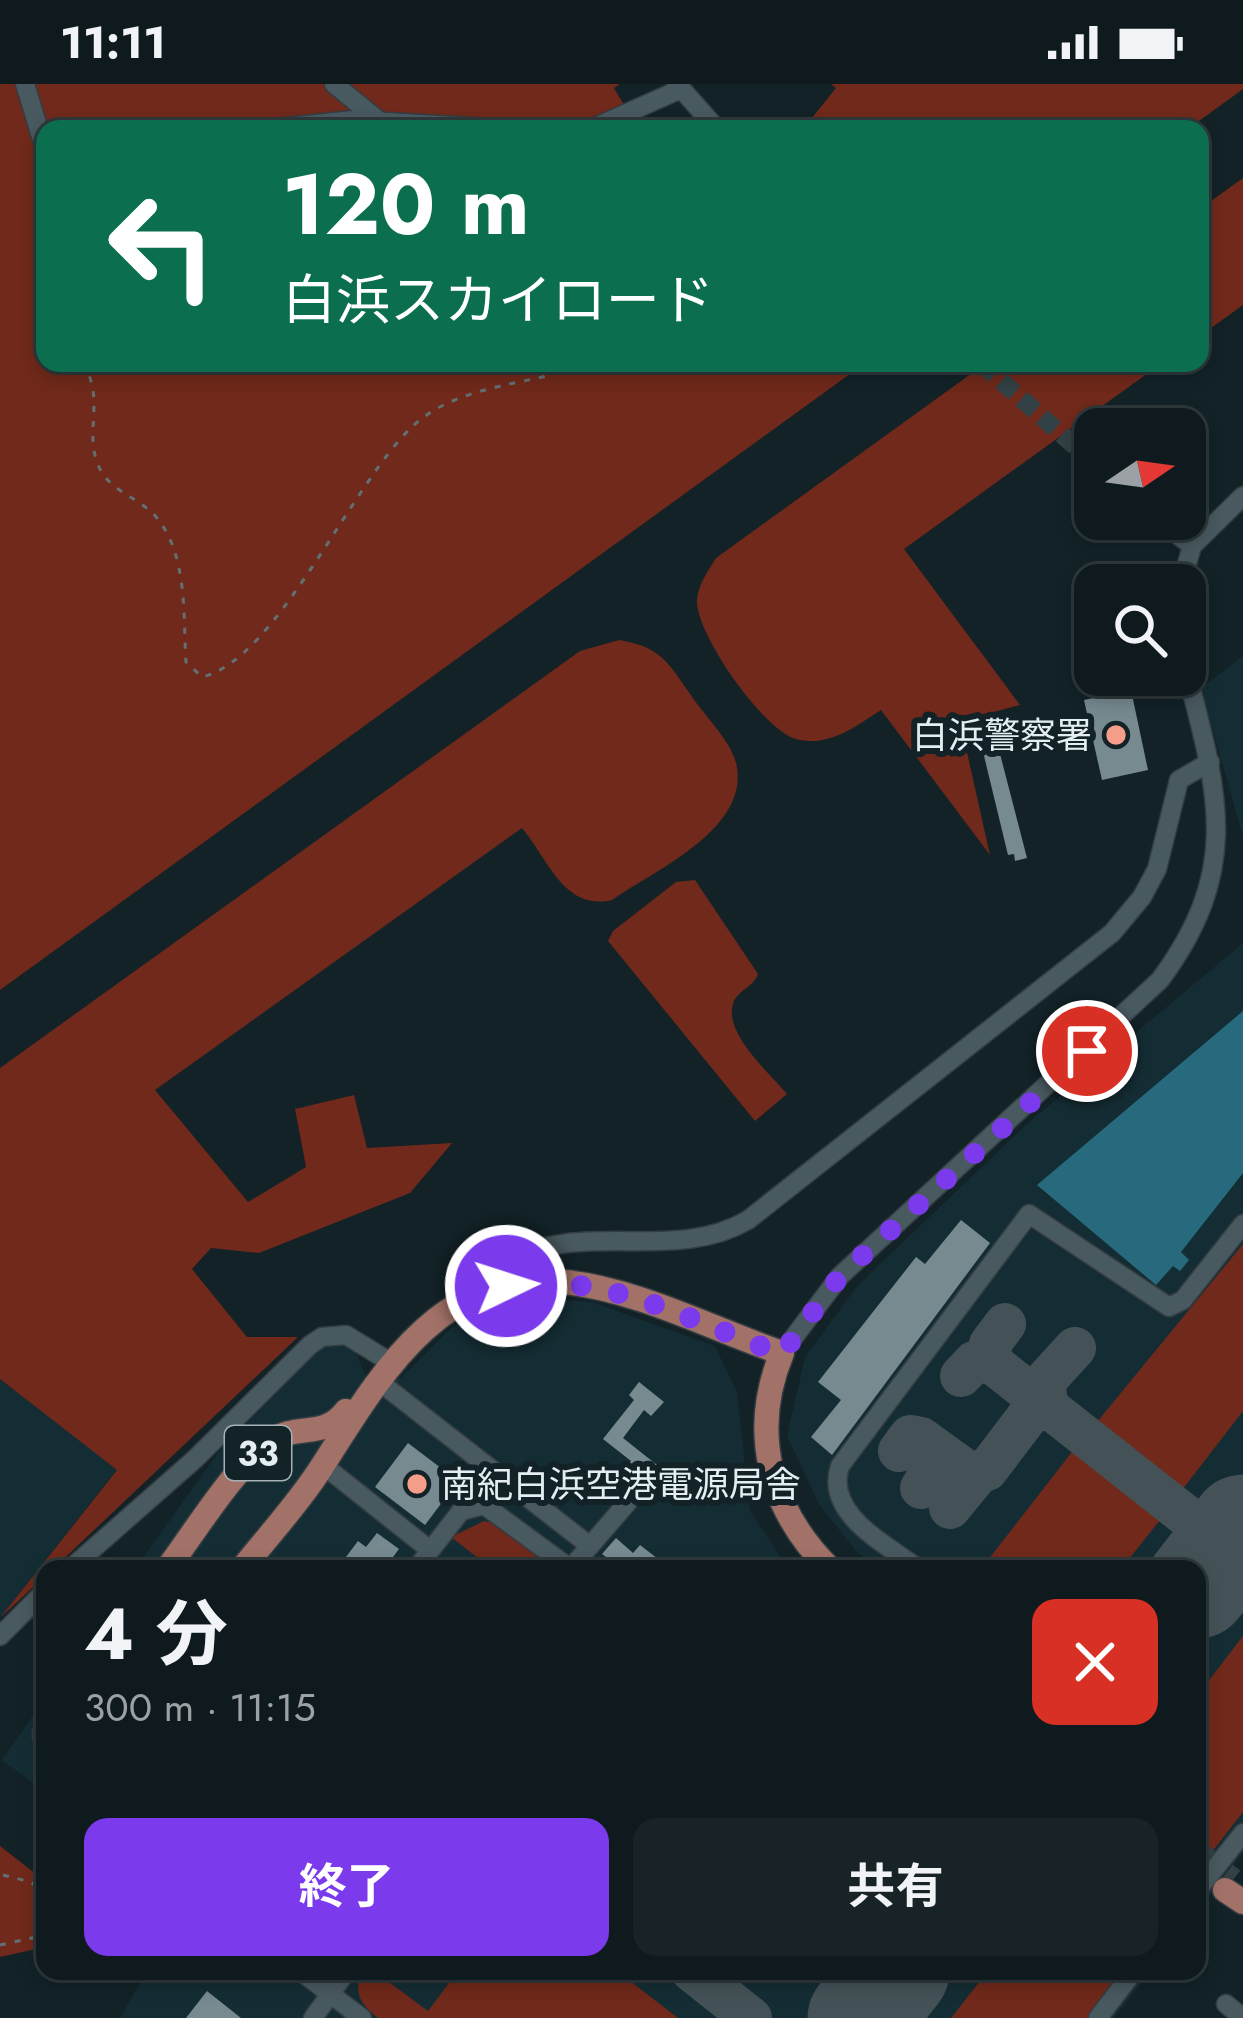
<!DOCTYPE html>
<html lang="ja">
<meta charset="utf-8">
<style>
:root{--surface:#0e1a1d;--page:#172326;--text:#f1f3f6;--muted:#9ba1a4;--line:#2e383b;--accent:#7c3aed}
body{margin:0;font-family:Jost,"Noto Sans JP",sans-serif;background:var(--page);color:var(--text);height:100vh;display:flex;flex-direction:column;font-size:45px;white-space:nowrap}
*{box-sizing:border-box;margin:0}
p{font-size:39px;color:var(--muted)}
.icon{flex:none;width:66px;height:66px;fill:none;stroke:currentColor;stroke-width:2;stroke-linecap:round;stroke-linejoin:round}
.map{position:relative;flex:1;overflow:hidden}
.side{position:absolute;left:36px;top:1476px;width:1170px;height:420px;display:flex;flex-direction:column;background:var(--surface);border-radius:24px;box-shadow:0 6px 18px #0003,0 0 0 3px var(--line)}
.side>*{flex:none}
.banner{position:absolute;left:36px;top:36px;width:1173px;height:252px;border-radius:24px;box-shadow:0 6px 18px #0003,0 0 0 3px var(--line);background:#0b6e4f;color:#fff;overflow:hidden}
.needle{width:78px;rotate:77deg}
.fabs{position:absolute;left:1074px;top:324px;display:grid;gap:24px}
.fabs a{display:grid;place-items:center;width:132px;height:132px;border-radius:24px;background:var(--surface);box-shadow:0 6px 18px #0003,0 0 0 3px var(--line);font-size:60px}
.pin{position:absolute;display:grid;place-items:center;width:102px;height:102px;color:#fff;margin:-51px;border:6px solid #fff;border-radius:50%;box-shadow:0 3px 12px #0007}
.me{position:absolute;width:132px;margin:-66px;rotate:86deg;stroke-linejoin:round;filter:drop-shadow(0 0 9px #0008)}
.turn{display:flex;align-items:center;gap:42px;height:252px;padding:0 48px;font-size:54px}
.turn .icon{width:156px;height:156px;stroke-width:2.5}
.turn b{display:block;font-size:84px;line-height:102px}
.round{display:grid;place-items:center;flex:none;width:126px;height:126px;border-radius:24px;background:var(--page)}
.head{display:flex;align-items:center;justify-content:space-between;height:204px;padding:0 48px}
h1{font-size:72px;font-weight:700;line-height:90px}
.primary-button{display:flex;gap:24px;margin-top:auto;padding:24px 48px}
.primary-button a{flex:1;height:138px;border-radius:24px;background:var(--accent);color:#fff;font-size:48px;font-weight:700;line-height:138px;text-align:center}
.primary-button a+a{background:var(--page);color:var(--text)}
.status{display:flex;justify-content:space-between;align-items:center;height:84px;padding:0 60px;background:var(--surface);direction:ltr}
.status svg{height:33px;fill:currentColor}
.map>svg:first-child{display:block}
.built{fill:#142d34}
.green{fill:#70291a}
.water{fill:#286a7d}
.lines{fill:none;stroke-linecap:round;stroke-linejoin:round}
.taxiway{stroke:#445257;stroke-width:42}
.runway{stroke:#445257;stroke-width:105}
.building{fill:#778a90}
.minor-tunnel{stroke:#324145;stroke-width:18;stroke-dasharray:18 9;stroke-linecap:butt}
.major-tunnel{stroke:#324145;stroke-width:24;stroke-dasharray:24 12;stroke-linecap:butt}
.minor-casing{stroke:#333d42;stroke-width:21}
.major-casing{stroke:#333d42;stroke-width:27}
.path{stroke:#627074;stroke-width:3;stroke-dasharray:6 9;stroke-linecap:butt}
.minor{stroke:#48595f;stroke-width:18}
.major{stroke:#a27167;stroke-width:24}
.route{stroke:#7c3aed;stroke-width:21;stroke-dasharray:0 37.8}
.poi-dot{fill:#f49e8a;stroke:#122227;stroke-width:4.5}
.labels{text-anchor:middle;stroke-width:12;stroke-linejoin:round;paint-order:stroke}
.shield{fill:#122227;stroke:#a5b1b5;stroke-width:3}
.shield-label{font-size:33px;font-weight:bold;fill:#e4eef2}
.poi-label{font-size:36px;fill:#e4eef2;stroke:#122227;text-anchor:end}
</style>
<div class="status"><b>11:11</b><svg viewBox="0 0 49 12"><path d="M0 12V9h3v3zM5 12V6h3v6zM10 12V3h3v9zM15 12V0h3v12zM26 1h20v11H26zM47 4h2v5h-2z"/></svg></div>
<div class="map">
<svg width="1243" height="1934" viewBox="0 0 1243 1934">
<rect width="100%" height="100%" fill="#122227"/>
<g class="built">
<polygon points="1243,572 1243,753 1201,604"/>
<polygon points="1243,859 1243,1769 1197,1828 1197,1485 877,1485 855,1466 819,1420 787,1352 805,1273 858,1201 1027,1040"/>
<polygon points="532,1214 592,1218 715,1262 737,1308 750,1427 789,1485 135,1485 227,1356 319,1264 332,1256 353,1262 365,1290 401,1294 452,1243 487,1225"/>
<polygon points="0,1295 117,1385 0,1534"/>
<polygon points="45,1614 45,1708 2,1676"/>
<polygon points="147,1887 1151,1887 1114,1934 120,1934"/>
</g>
<g class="green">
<polygon points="0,0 620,0 614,4 638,45 45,45 45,279 865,279 0,906"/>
<polygon points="831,0 1243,0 1243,5 1188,45 803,45 836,4"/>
<polygon points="1243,94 1243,221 1200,252 1200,125"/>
<path d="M986,279h176l-258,186 116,156 -60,16 30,134 -109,-145c-25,16 -52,38 -85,29 -32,-8 -101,-106 -99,-139 1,-15 11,-29 19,-42z"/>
<path d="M619,556c45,7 51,26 76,61 13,18 36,41 41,62 16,65 -81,107 -124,137 -48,11 -64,-41 -90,-72l-367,262 93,112 58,-35 -11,-58 59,-14 13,53 85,-5 -42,50 -151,60 -48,-5 -19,21 55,68h51l-245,232h-8v7l-45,42 117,-148 -117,-91v-311l580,-417z"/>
<path d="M695,796l63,94c-5,14 -21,16 -25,30 -9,30 37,69 54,90l-32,27 -147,-180 5,-10 63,-49z"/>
<polygon points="1243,1160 1243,1327 1182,1406 1097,1338"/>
<polygon points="1075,1364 1160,1436 1121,1485 981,1485"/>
<polygon points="484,1437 498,1440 554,1485 492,1485 451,1453"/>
<polygon points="1243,1552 1243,1728 1197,1787 1197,1612"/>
<polygon points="0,1762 45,1797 45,1863 0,1873"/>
<path d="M361,1887h13l54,40 30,-40h159l61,47h-300c-18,-14 -24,-24 -17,-47z"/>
<polygon points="988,1887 1128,1887 1091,1934 951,1934"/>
</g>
<polygon class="water" points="1243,927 1243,1089 1181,1168 1189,1176 1180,1187 1173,1182 1156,1201 1037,1101"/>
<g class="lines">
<g class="taxiway">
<polyline points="992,1279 990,1260 1005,1240"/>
<polyline points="961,1292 974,1278 992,1279 1227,1464"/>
<polyline points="899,1367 910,1352 921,1354 968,1388 987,1386 1031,1328 1048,1325 1044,1298 1075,1264"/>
<polyline points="921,1404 932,1386 955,1379"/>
<polyline points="950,1424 977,1391"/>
<polyline points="692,1887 751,1934"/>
<polyline points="850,1934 867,1925"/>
</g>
<g class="runway">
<polyline points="1197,1502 1243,1443"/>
<polyline points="860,1934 897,1887"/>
</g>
</g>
<g class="building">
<polygon points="1131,606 1148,686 1102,696 1084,616"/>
<polygon points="992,639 1027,774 1015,777 1014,770 1008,771 977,643"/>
<polygon points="961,1136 990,1159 832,1371 811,1353 841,1316 818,1298 916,1173 925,1180"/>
<polygon points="639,1298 664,1318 651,1332 644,1326 623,1354 657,1381 647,1394 665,1407 654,1421 618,1393 631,1377 603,1355 634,1316 629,1311"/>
<polygon points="408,1359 458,1397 425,1441 375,1403"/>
<polygon points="377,1449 399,1465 384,1485 337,1485 358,1457 366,1463"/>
<polygon points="616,1454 633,1469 640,1461 671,1485 622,1485 602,1470"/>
<polygon points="207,1907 241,1934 186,1934"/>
</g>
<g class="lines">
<polyline class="minor-tunnel" points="981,279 1095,380"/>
<polyline class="major-tunnel" points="1197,1768 1233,1796"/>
<defs>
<g id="minor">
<polyline points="25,0 45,66"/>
<polyline points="334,0 378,36"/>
<polyline points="677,0 717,45"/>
<polyline points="268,45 353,36 506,45"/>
<polyline points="591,45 681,5"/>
<polyline points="1158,435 1192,462"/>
<polyline points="1181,501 1192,462 1243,412"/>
<path d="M506,1202v-23c75,-45 167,1 242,-43l364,-287 30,-36 15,-28 22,-89 31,-18"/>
<path d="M782,1269l58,-77 320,-296c83,-112 58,-187 25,-315"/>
<polyline points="377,1296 590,1462"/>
<polyline points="330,1375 323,1381 430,1466"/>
<polyline points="70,1485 195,1375 310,1261 322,1253 346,1251 390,1278"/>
<polyline points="416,1485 461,1427 484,1421 571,1485"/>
<polyline points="570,1485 628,1418"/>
<path d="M919,1485c-33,-25 -95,-55 -79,-103l189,-252 140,93 14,-7 60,-76"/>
<polyline points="0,1552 45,1507"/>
<polyline points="1197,1807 1243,1749"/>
<polyline points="300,1887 362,1934"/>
<polyline points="1226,1920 1243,1934"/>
<polyline points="313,1934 347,1887"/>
<polyline points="1098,1934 1134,1887"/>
</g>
<g id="major">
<path d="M167,1485c28,-37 66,-101 103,-127 26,-20 54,-2 76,-31"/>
<path d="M242,1485c26,-33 56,-65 79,-101 57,-89 118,-200 244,-186 74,8 147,47 217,71 -33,79 -12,157 48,216"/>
<polyline points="45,1648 45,1652"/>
<polyline points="1225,1806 1243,1818"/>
</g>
</defs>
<use href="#minor" class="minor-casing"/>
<use href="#major" class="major-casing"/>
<g class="path">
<path d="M83,279c22,37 2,64 14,99 10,30 42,34 60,56 31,38 26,98 29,144l16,15c75,-17 150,-195 211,-251 36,-34 92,-40 138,-51l9,-12"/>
<polyline points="3,1791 31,1798 45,1810"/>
<polyline points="0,1861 45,1851"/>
</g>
<use href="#minor" class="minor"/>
<use href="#major" class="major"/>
</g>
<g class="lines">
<path class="route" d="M506,1202c95,-17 188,37 276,68l58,-78 247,-225"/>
</g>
<g class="poi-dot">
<circle cx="1116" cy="651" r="12"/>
<circle cx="417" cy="1400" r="12"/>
</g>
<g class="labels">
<rect class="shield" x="225" y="1342" width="66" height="54" rx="9"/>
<g class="shield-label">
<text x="258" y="1381">33</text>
</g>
<g class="poi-label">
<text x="1092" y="664">白浜警察署</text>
<text x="441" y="1413" text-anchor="start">南紀白浜空港電源局舎</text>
</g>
</g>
</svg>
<div class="fabs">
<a><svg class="needle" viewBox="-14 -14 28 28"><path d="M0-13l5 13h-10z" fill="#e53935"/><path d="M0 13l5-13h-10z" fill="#9ba1a4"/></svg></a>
<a><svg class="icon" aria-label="search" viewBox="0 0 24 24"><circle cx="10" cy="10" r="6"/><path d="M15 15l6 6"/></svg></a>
</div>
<div class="pin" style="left:1087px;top:967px;background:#d93025"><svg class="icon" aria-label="arrive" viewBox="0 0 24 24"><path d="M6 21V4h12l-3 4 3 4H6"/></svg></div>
<svg class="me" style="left:506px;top:1202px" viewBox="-20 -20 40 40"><circle r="17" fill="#7c3aed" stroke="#fff" stroke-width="3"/><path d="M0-11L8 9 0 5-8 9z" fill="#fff"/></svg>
<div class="banner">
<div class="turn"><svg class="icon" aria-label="left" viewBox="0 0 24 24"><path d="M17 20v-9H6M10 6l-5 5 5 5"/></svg><div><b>120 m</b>白浜スカイロード</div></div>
</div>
<section class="side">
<div class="head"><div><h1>4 分</h1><p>300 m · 11:15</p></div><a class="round" style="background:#d93025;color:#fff"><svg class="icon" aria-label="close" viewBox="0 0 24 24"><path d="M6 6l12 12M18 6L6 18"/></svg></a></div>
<div class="primary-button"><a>終了</a><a>共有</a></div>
</section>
</div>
